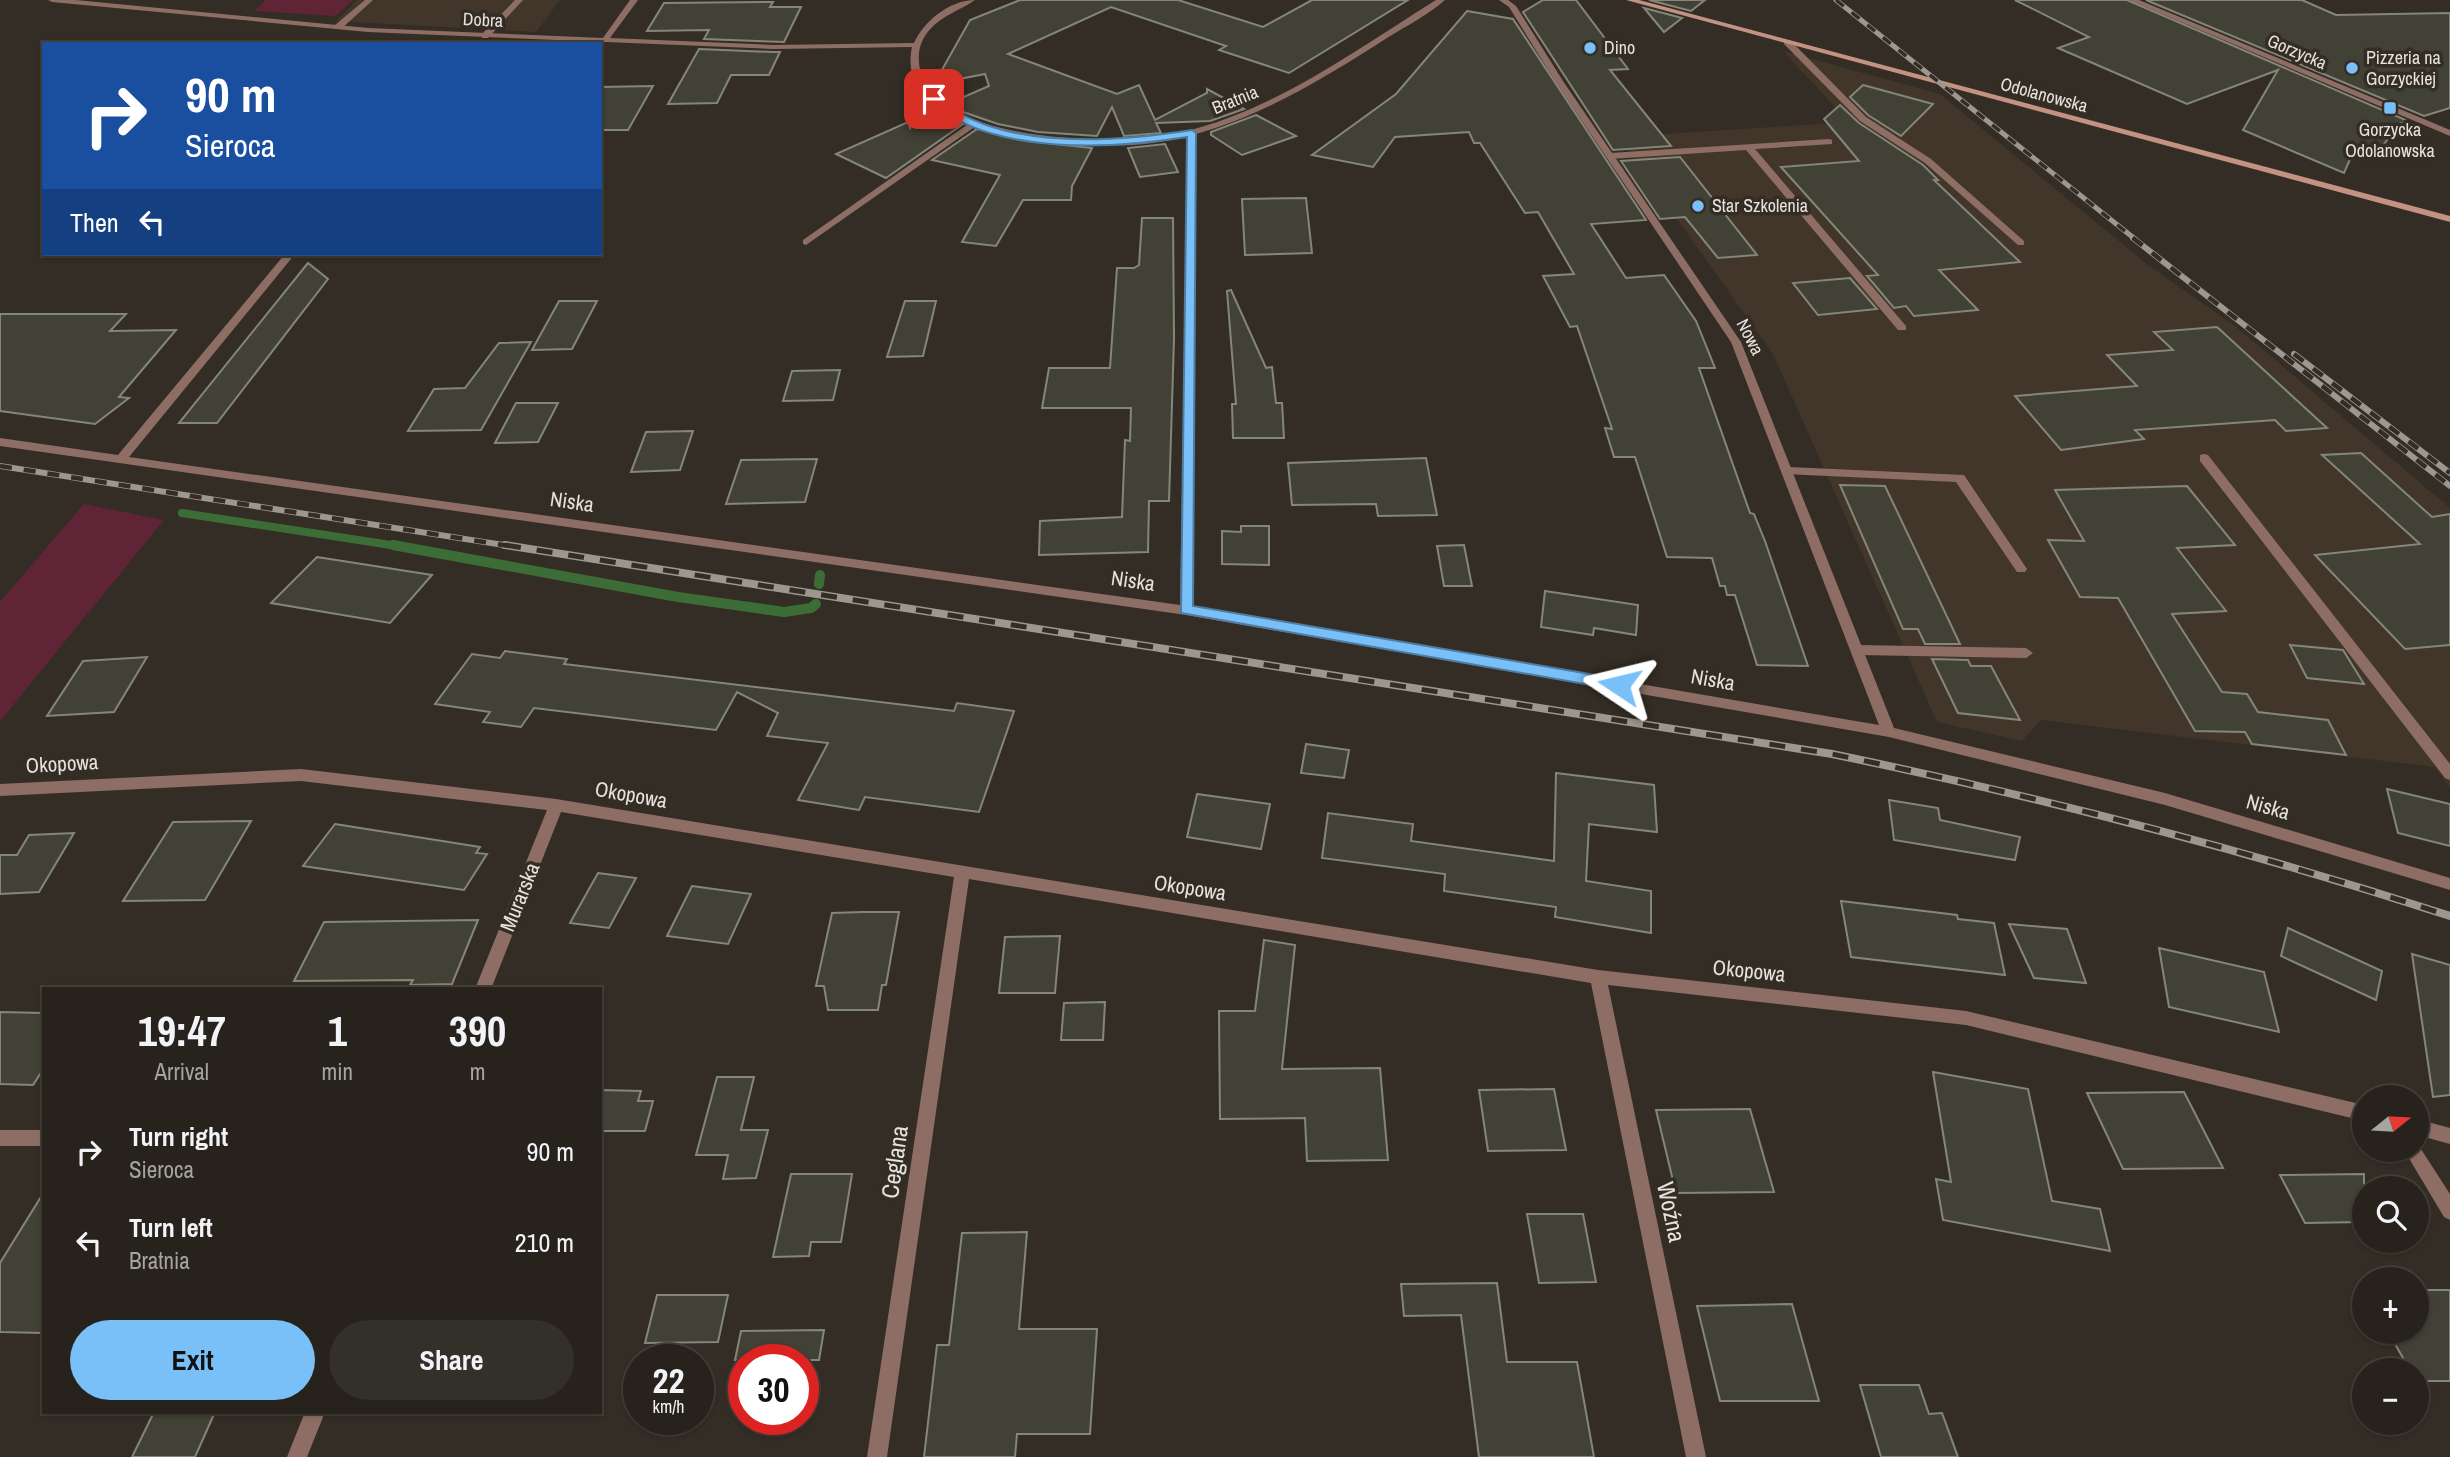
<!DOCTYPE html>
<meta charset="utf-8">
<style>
:root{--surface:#27221c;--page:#332f29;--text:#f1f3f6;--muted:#a4a4a3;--line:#433f3b;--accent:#79bff8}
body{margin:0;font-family:"Archivo Narrow",sans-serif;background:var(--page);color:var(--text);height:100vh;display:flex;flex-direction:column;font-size:26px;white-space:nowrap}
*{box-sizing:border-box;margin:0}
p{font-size:23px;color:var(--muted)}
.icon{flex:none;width:38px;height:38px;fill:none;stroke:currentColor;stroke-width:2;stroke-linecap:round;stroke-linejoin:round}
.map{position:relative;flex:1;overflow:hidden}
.drawer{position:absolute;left:42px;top:987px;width:560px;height:427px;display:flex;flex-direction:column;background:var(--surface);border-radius:0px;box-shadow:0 2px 5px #0004,0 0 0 2px var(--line)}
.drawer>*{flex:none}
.top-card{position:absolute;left:42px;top:42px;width:560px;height:214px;border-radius:0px;box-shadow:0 2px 5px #0004,0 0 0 2px var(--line);background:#1a4fa0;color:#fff;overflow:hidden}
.needle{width:46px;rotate:72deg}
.tools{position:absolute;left:2352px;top:1085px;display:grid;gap:14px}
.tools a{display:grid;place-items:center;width:77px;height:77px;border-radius:50%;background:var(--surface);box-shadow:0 2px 5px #0004,0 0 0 2px var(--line);font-size:35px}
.speed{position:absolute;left:623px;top:1344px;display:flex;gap:14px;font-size:35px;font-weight:700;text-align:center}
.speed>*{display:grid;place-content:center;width:91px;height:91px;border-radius:50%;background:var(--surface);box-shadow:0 2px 5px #0004,0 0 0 2px var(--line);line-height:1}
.speed small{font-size:18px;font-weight:400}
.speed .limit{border:10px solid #d22;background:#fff;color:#111}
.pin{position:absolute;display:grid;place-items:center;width:60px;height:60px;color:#fff;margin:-30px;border-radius:14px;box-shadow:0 4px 10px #0006}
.me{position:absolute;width:77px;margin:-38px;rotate:280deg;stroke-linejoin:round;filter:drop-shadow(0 0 5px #0008)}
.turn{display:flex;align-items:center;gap:24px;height:147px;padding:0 28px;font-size:32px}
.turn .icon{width:91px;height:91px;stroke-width:2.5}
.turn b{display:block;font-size:49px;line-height:60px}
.then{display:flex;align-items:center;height:66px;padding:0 28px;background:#0003;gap:14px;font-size:26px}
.eta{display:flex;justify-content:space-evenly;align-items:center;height:119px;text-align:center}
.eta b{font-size:42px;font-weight:800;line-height:49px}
.cta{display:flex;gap:14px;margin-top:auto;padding:14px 28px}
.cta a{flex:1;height:80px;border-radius:42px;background:var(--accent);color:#111;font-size:28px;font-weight:800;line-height:80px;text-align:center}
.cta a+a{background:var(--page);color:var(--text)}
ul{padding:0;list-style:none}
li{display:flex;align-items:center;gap:21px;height:91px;padding:0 28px}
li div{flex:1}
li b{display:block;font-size:26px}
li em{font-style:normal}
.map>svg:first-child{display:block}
.built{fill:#413629}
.green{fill:#5f2436}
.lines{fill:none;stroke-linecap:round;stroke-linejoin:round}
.stream-far1{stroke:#3d6d37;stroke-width:8}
.stream{stroke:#3d6d37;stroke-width:10}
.building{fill:#414136;stroke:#85867a;stroke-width:2}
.service{fill:#8e6e64;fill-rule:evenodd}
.minor{fill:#8e6e64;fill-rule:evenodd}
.tertiary{fill:#8e6e64;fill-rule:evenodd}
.secondary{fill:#c49282;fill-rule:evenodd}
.rail-far2-casing{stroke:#9d9791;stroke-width:5}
.rail-far1-casing{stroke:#9d9791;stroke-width:6}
.rail-casing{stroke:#9d9791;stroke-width:8}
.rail-far2{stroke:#342d25;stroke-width:3.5;stroke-dasharray:10;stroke-linecap:butt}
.rail-far1{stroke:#342d25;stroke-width:4.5;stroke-dasharray:12;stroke-linecap:butt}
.rail{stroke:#342d25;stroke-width:5;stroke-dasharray:16;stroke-linecap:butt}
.route{fill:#79bff8;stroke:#4f7ca1;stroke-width:2}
.poi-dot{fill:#79bff8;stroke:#342d25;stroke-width:2.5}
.labels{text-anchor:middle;stroke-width:7;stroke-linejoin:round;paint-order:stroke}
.far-street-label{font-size:18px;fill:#e6e2dc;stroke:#342d25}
.far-poi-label{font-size:18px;fill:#e6e2dc;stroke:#342d25;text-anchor:start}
.street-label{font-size:21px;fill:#e6e2dc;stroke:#342d25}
.near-street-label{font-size:24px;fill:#e6e2dc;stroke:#342d25}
</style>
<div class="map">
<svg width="2450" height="1457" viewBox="0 0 2450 1457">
<rect width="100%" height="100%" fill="#342d25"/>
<g class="built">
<polygon points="357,0 560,0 536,32 336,21"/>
<polygon points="1783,51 1940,94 2148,265 2235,326 2450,508 2450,788 2435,767 2041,720 2022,741 1937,722 1773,354 1619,137 1849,122"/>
</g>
<g class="green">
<polygon points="266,0 353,0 336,16 254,11"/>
<polygon points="84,504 164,520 0,721 0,602"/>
</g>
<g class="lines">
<polyline class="stream-far1" points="182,513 404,547"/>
<g class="stream">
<polyline points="393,545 678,597 784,612 811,608 816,604"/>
<polyline points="819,584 820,575"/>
</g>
</g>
<g class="building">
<polygon points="1020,0 1178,0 1263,27 1312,0 1408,0 1289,73 1219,50 1226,46 1111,7 1008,54 1117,94 1139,85 1155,120 1207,93 1207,89 1244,109 1210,121 1156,123 1161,133 1124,136 1112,107 1097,136 1038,132 998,124 963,112 950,103 989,86 985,74 934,84 970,20"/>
<polygon points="1543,0 1576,0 1628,69 1610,70 1671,146 1613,150 1523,12"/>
<polygon points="1649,0 1705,0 1691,11"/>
<polygon points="2015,0 2127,0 2408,121 2392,126 2395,128 2377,155 2355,148 2344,173 2243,130 2278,70 2187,104 2058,48 2089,37"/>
<polygon points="2146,0 2302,0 2336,15 2450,13 2450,108 2424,116"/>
<polygon points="773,2 770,7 801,7 784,42 704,39 709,30 647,31 664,3"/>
<polygon points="1644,8 1682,18 1664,32"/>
<polygon points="1467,11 1513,19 1646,220 1591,224 1626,278 1664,275 1696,321 1715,368 1699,368 1750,513 1754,514 1765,541 1808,666 1757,665 1735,595 1727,595 1725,586 1720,586 1712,558 1667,557 1635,457 1614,457 1605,428 1612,429 1577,326 1570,327 1543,276 1574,274 1538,212 1525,213 1480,143 1474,143 1469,132 1395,137 1373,167 1312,155 1396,94"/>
<polygon points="699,49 773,52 780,52 769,75 731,75 717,103 668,104"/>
<polygon points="1863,85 1933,104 1901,136 1868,115 1850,97"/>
<polygon points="653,86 628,130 600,130 600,87"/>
<polygon points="1840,105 1859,123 1923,165 1938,180 1934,180 2020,262 1939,270 1978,310 1914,316 1906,306 1894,308 1867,276 1878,275 1781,167 1859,161 1824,119"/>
<polygon points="936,109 963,124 886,178 836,154 908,122 910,128 915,118"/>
<polygon points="1256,115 1296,136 1242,155 1211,135 1211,132"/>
<polygon points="977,129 1027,141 1092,148 1072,186 1071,200 1023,200 996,246 962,242 1000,175 932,160"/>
<polygon points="1165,144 1178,172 1140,177 1128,148"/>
<polygon points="1680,157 1757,255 1718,258 1685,217 1660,219 1621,161"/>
<polygon points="1306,198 1312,253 1245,255 1242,199"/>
<polygon points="1142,218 1173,218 1174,338 1169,501 1149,501 1148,552 1039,555 1040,521 1122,517 1125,440 1130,441 1131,408 1042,408 1049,368 1110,368 1117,268 1134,268 1139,265"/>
<polygon points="308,263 328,279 217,423 179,423"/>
<polygon points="1850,278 1877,309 1818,315 1793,283"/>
<polygon points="1231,290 1266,368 1272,367 1276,403 1282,403 1284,438 1233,438 1232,404 1236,404 1227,291"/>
<polygon points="559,301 597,301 572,349 532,350"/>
<polygon points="905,301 936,301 923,356 887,357"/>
<polygon points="0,314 126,314 110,331 176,330 119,397 129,398 95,424 0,411"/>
<polygon points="2217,327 2327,428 2286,431 2275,420 2135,430 2144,439 2061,450 2015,396 2137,386 2107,355 2173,350 2154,332"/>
<polygon points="531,342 481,430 408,431 434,389 465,388 499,343"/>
<polygon points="840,370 833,400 783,401 792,371"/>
<polygon points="516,403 558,403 538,442 495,443"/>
<polygon points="693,431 680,470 631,472 646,432"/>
<polygon points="2361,453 2432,517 2450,514 2450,645 2405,649 2315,555 2420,544 2322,455"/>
<polygon points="1426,458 1437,515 1378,516 1376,504 1292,505 1288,463"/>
<polygon points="817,459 805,502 726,504 741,460"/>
<polygon points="1840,485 1885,486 1960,644 1925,644 1918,629 1903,629"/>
<polygon points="2187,486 2235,545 2177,548 2226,611 2172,614 2222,692 2247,694 2258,712 2328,720 2346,755 2252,744 2245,732 2195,731 2118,598 2080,597 2048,540 2084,541 2055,490"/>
<polygon points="1241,526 1269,526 1269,565 1222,564 1222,531 1241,532"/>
<polygon points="1464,545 1472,586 1444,586 1437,546"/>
<polygon points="317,557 432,575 390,623 271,603"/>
<polygon points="1545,591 1638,605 1636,635 1594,628 1593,635 1541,627"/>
<polygon points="2290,645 2343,650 2364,684 2307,678"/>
<polygon points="505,651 567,659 564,664 954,711 957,703 1014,711 979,812 865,797 859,810 798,800 828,743 767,736 778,713 737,692 716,730 534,708 521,727 483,722 490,712 435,704 472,654 500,658"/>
<polygon points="147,657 114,712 47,716 83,661"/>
<polygon points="1932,659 1968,660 1971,666 1991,666 2020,720 1958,713"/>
<polygon points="1306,744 1349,750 1344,778 1301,773"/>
<polygon points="1556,773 1654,785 1657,832 1589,824 1586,881 1651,891 1651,933 1555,917 1556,907 1444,891 1445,874 1322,858 1328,813 1413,824 1411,841 1554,861"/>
<polygon points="2387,789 2450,804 2450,846 2398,833"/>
<polygon points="1197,794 1270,804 1261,849 1187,837"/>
<polygon points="1889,800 1938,808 1940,820 2020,837 2015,860 1894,840"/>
<polygon points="251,821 205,900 123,901 173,822"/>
<polygon points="335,824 480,847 476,853 487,854 464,890 303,866"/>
<polygon points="74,833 39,892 0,894 0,855 17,855 29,835"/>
<polygon points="598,873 636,878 609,928 570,923"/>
<polygon points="692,886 751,894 728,944 667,936"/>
<polygon points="1841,901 1957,915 1958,919 1994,923 2005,975 1851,957"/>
<polygon points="863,912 899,912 886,985 882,985 878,1010 828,1010 824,986 816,986 832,913"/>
<polygon points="478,920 452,984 410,985 413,980 294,981 324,922"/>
<polygon points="2009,924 2067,929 2086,983 2034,978"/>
<polygon points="2288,928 2382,971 2376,1000 2281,956"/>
<polygon points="1060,936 1055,993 999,993 1005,937"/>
<polygon points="1264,940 1295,945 1282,1069 1380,1068 1388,1160 1307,1161 1305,1118 1220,1119 1219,1011 1255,1011"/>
<polygon points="2159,948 2264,972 2279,1032 2169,1007"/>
<polygon points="2412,954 2450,965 2450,1095 2433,1097"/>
<polygon points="1105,1002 1103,1040 1061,1040 1064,1003"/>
<polygon points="0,1012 44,1013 44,1068 33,1085 0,1084"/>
<polygon points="1933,1072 2028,1089 2052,1201 2100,1209 2110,1251 1943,1220 1936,1179 1951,1182"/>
<polygon points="717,1077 754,1077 741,1130 768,1130 756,1178 723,1179 728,1155 696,1155"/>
<polygon points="1554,1089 1566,1150 1488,1151 1479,1090"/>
<polygon points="600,1090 641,1091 638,1101 653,1101 645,1131 600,1131"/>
<polygon points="2184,1092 2223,1168 2123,1169 2087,1093"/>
<polygon points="1750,1109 1774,1192 1676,1193 1656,1110"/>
<polygon points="791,1174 852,1174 841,1242 811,1242 809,1256 773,1257"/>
<polygon points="2364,1174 2364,1222 2305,1223 2280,1175"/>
<polygon points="44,1192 44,1333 0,1332 0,1263"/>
<polygon points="1527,1214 1583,1214 1596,1282 1539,1283"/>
<polygon points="1027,1232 1019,1329 1097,1329 1090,1434 1017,1434 1015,1457 924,1457 937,1345 949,1345 962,1233"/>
<polygon points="1497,1283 1507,1362 1577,1362 1594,1457 1479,1457 1461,1315 1404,1316 1401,1284"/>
<polygon points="2417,1290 2450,1290 2450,1381 2417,1381 2417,1370 2410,1370 2388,1332 2417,1332"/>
<polygon points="657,1295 728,1295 718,1342 645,1343"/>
<polygon points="1792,1304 1819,1401 1720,1401 1697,1306"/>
<polygon points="824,1330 819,1360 735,1360 741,1331"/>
<polygon points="1860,1385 1919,1385 1929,1414 1942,1413 1958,1457 1881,1457"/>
<polygon points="154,1412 215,1412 195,1457 132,1457"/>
</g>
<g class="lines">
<g class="service">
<polygon points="365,0 373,0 341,29 335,29 335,25"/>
<polygon points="515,0 523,0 488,38 482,38 482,34"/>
<polygon points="1784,40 1790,40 1866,117 1931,159 2024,241 2024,245 2018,245 1925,163 1860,121 1784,44"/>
<polygon points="1829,139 1832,140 1832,144 1755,149 1906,326 1906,330 1898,330 1746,150 1610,159 1606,156 1610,153"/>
<polygon points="2204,454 2208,455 2450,764 2450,780 2445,778 2200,461 2200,455"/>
<polygon points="1789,467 1964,475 2027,569 2025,572 2017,572 1956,482 1785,474 1783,471"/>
<polygon points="1858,645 2026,648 2033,653 2026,658 1858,655 1851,650"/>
</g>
<g class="minor">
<path d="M48,0h27l293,28 235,10 27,-38h8l-28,38 163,7 141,-2c10,-22 36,-43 61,-43 -16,11 -35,16 -48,33 -9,12 -10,26 -6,40 20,72 203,73 262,59 94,-23 173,-82 253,-132h9c-17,15 -39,26 -58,38 -61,39 -121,76 -191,96l-4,473 687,118 -148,-383 -176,-261 -46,-74 -10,-7h9l8,6 47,75 178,261 153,386 271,65 285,85v12l-285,-85 -276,-68 -703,-122 -1186,-169v-8l118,17 167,-201h10l-166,203 1051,148 8,-469c-68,18 -146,9 -212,-10l-170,119 -3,-1v-4l165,-116c-32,-15 -65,-35 -56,-77l-139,2 -405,-17 -316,-30z"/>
<polygon points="301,769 556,799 1598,970 1966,1011 2364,1105 2364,1121 1966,1025 1608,985 1706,1457 1686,1457 1591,983 969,879 887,1457 867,1457 954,877 561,812 491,989 475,989 547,810 301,781 0,796 0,784"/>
<polygon points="2417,1119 2450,1128 2450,1144 2417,1135"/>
<rect x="0" y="1130" width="44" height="16"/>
<polygon points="2417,1143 2450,1194 2450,1220 2444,1217 2404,1150 2417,1150"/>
<polygon points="305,1412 325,1412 307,1457 287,1457"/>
</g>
<polygon class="tertiary" points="2129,0 2139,0 2450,130 2450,136"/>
<polygon class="secondary" points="1626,0 1639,0 2450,216 2450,222"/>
<defs>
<polyline id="rail-far2" points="1836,0 2135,239"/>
<g id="rail-far1">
<polyline points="2133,238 2450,486"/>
<polyline points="2294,354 2450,473"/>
<polyline points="0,466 516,547"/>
</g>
<path id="rail" d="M505,545l1327,209c209,43 415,96 618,162"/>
</defs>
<use href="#rail-far2" class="rail-far2-casing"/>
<use href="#rail-far1" class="rail-far1-casing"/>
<use href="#rail" class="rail-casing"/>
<use href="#rail-far2" class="rail-far2"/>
<use href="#rail-far1" class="rail-far1"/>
<use href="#rail" class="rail"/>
</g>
<path class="route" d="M930,97h7c62,55 179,45 255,33l4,3 -3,473 426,73 5,2v8l-5,1 -438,-77 6,-476c-76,12 -196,19 -257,-36z"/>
<g class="poi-dot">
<circle cx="1590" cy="48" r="7"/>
<circle cx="2352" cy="68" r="7"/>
<rect x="2383" y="101" width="14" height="14" rx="3.5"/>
<circle cx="1698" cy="206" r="7"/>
</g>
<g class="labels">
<g class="far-street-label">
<text transform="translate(483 20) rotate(3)" y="6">Dobra</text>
<text transform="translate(2297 52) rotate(23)" y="6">Gorzycka</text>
<text transform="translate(2044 95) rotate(15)" y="6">Odolanowska</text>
<text transform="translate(1235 100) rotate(-22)" y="6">Bratnia</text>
<text transform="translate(1750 337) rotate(63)" y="6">Nowa</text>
</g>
<g class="far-poi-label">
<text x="1604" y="54">Dino</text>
<text x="2366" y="64">Pizzeria na<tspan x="2366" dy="21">Gorzyckiej</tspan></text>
<text x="2390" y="136" text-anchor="middle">Gorzycka<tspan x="2390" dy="21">Odolanowska</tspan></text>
<text x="1712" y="212">Star Szkolenia</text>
</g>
<g class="street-label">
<text transform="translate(572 502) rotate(8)" y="7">Niska</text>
<text transform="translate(1133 581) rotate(8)" y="7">Niska</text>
<text transform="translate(1713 680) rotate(10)" y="7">Niska</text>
<text transform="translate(62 764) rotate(-3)" y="7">Okopowa</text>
<text transform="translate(631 795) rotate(10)" y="7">Okopowa</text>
<text transform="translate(2268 807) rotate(16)" y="7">Niska</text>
<text transform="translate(1190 888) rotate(9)" y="7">Okopowa</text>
<text transform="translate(520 897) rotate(-68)" y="7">Murarska</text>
<text transform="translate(1749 971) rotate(6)" y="7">Okopowa</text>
</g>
<g class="near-street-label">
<text transform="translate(895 1162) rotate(-82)" y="8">Ceglana</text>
<text transform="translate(1671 1212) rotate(78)" y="8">Woźna</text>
</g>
</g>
</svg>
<div class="tools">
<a><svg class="needle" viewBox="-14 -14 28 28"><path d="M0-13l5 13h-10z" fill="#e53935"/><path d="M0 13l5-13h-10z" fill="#a4a4a3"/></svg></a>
<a><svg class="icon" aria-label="search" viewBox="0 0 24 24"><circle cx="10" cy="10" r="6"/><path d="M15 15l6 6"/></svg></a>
<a>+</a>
<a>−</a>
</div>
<div class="speed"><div>22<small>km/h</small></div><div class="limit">30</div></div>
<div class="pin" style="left:934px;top:99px;background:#d93025"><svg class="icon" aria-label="arrive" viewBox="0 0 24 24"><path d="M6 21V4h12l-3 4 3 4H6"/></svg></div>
<svg class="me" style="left:1619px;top:685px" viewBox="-20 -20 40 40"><path d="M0-17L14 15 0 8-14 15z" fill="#79bff8" stroke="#fff" stroke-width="4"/></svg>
<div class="top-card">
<div class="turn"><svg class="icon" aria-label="right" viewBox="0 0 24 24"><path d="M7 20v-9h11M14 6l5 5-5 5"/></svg><div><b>90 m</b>Sieroca</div></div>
<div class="then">Then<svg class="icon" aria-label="left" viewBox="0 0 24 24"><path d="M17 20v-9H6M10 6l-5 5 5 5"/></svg></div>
</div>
<section class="drawer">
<div class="eta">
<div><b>19:47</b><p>Arrival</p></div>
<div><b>1</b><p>min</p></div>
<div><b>390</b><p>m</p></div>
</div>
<ul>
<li><svg class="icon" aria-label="right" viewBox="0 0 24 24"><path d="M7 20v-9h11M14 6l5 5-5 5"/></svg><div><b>Turn right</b><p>Sieroca</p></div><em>90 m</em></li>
<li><svg class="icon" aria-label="left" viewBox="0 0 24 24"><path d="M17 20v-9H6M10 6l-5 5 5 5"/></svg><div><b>Turn left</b><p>Bratnia</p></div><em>210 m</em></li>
</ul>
<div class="cta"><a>Exit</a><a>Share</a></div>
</section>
</div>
